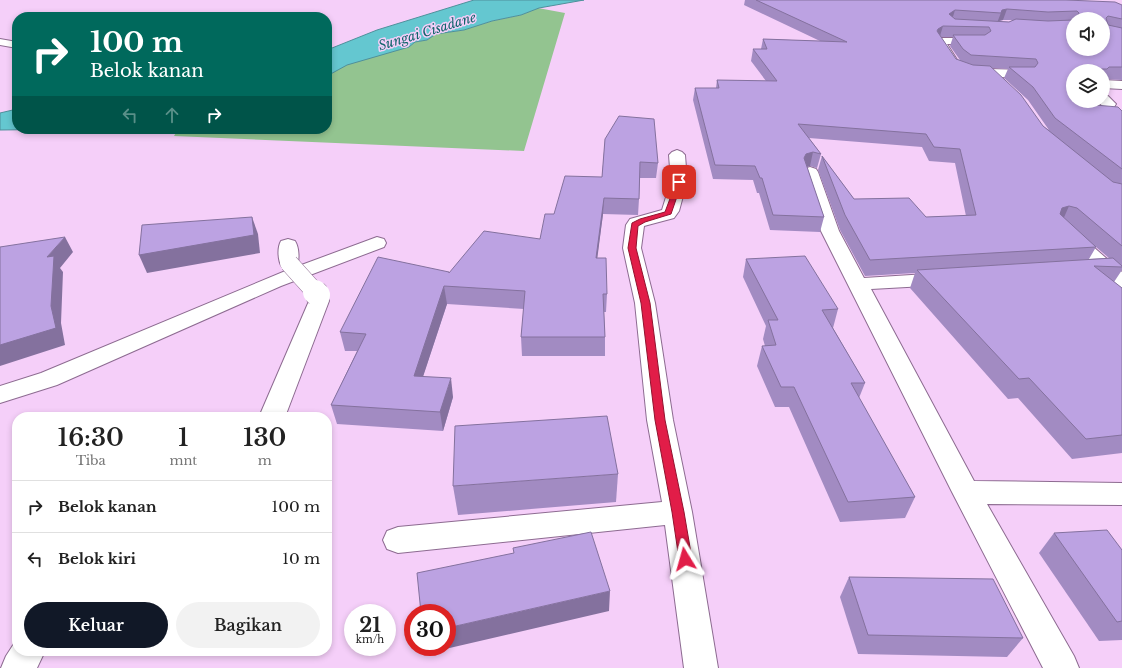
<!DOCTYPE html>
<html lang="id">
<style>
:root{--surface:#fff;--page:#f2f2f2;--text:#222;--muted:#767676;--line:#e0e0e0;--accent:#111827}
body{margin:0;font-family:"Libre Baskerville",serif;background:var(--page);color:var(--text);height:100vh;display:flex;flex-direction:column;font-size:15px;white-space:nowrap}
*{box-sizing:border-box;margin:0}
p{font-size:13px;color:var(--muted)}
.icon{flex:none;width:22px;height:22px;fill:none;stroke:currentColor;stroke-width:2;stroke-linecap:round;stroke-linejoin:round}
.map{position:relative;flex:1;overflow:hidden}
.panel{position:absolute;left:12px;top:412px;width:320px;height:244px;display:flex;flex-direction:column;background:var(--surface);border-radius:16px;box-shadow:0 2px 6px #0003}
.panel>*{flex:none}
.hud{position:absolute;left:12px;top:12px;width:320px;height:122px;border-radius:16px;box-shadow:0 2px 6px #0003;background:#00695c;color:#fff;overflow:hidden}
.fabs{position:absolute;left:1066px;top:12px;display:grid;gap:8px}
.fabs a{display:grid;place-items:center;width:44px;height:44px;border-radius:50%;background:var(--surface);box-shadow:0 2px 6px #0003;font-size:20px}
.speed{position:absolute;left:344px;top:604px;display:flex;gap:8px;font-size:20px;font-weight:700;text-align:center}
.speed>*{display:grid;place-content:center;width:52px;height:52px;border-radius:50%;background:var(--surface);box-shadow:0 2px 6px #0003;line-height:1}
.speed small{font-size:10px;font-weight:400}
.speed .limit{border:6px solid #d22;background:#fff;color:#111}
.pin{position:absolute;display:grid;place-items:center;width:34px;height:34px;color:#fff;margin:-17px;border-radius:8px;box-shadow:0 2px 6px #0006}
.me{position:absolute;width:44px;margin:-22px;rotate:352deg;stroke-linejoin:round;filter:drop-shadow(0 0 3px #0008)}
.turn{display:flex;align-items:center;gap:14px;height:84px;padding:0 12px;font-size:18px}
.turn .icon{width:52px;height:52px;stroke-width:2.5}
.turn b{display:block;font-size:28px;line-height:34px}
.lanes{display:flex;align-items:center;height:38px;padding:0 12px;background:#0003;justify-content:center;gap:20px;direction:ltr}
.lanes .off{opacity:.35}
.eta{display:flex;justify-content:space-evenly;align-items:center;height:68px;text-align:center}
.eta b{font-size:24px;font-weight:600;line-height:28px}
.primary-button{display:flex;gap:8px;margin-top:auto;padding:8px 12px}
.primary-button a{flex:1;height:46px;border-radius:24px;background:var(--accent);color:#fff;font-size:16px;font-weight:600;line-height:46px;text-align:center}
.primary-button a+a{background:var(--page);color:var(--text)}
ul{padding:0;list-style:none}
li{display:flex;align-items:center;gap:12px;height:52px;padding:0 12px;border-top:1px solid var(--line)}
li div{flex:1}
li b{display:block;font-size:15px}
li em{font-style:normal}
.map>svg:first-child{display:block}
.green{fill:#93c490}
.water{fill:#64c7d0;stroke:#4f909b}
.lines{fill:none;stroke-linecap:round;stroke-linejoin:round}
.street-casing{stroke:#8d6b91;stroke-width:2}
.street{fill:#fff;fill-rule:evenodd}
.street-bridge-far1-casing{stroke:#8d6b91;stroke-width:19;stroke-linecap:butt}
.street-bridge-casing{stroke:#8d6b91;stroke-width:25;stroke-linecap:butt}
.street-bridge-far1{stroke:#fff;stroke-width:18}
.street-bridge{stroke:#fff;stroke-width:24}
.wall{fill:#a28bc2;fill-rule:evenodd}
.shaded-wall{fill:#84719e}
.building{fill:#bca2e2;stroke:#84719e;fill-rule:evenodd}
.route{fill:#e11d48;stroke:#92132f}
.labels{text-anchor:middle;stroke-width:3;stroke-linejoin:round;paint-order:stroke}
.far-water-label{font-size:13px;font-style:italic;fill:#0f646a;stroke:#f5cff9}
</style>
<div class="map">
<svg width="1122" height="668" viewBox="0 0 1122 668">
<rect width="100%" height="100%" fill="#f5cff9"/>
<path class="green" d="M538,8l27,5 -41,138 -350,-15 4,-7h149v-53c18,-16 58,-22 82,-29l6,-5 12,-2 9,-6 28,-4 28,-9 29,-6z"/>
<g class="water">
<polygon points="474,0 584,0 539,8 521,15 492,21 464,30 436,34 427,40 415,42 409,47 347,65 327,76 327,50 377,30"/>
<polygon points="17,109 17,129 83,129 0,130 0,113"/>
</g>
<g class="lines">
<defs>
<g id="street">
<polygon points="940,38 981,38 986,41 981,44 947,44 959,63 953,66 946,62 935,41"/>
<polygon points="0,39 17,42 17,48 0,45"/>
<polygon points="989,69 1026,70 1032,74 1026,78 1000,77 1011,88 1005,92 1001,91 985,76 983,73"/>
<polygon points="1103,80 1122,81 1122,89 1103,88"/>
<polygon points="1103,95 1108,96 1116,104 1114,107 1104,107 1098,102 1103,101"/>
<polygon points="677,150 682,152 685,155 687,181 679,211 674,218 644,226 641,248 655,303 673,420 692,512 718,668 684,668 665,525 398,553 387,549 383,540 387,531 398,527 662,502 647,420 635,303 623,248 626,225 630,219 662,210 671,181 669,155 672,152"/>
<polygon points="810,167 816,169 818,172 839,231 864,278 943,273 950,275 953,279 950,283 943,285 871,289 974,481 1122,483 1122,505 987,504 1074,656 1079,668 1043,668 952,492 821,231 802,172 804,169"/>
<polygon points="1069,230 1075,231 1122,272 1122,288 1115,286 1063,239 1060,235 1063,231"/>
<path d="M377,237l7,2 2,4 -2,4 -103,39 -224,99 -57,18v-17l41,-13 254,-106 -6,2 -7,-2c-4,-6 -5,-19 -1,-26l7,-2 7,2c4,6 5,20 1,26z"/>
<polygon points="318,289 325,291 329,301 285,417 259,417 309,301 308,295 311,291"/>
<polygon points="17,639 17,651 45,651 37,668 1,668 6,656"/>
</g>
</defs>
<use href="#street" class="street-casing"/>
<use href="#street" class="street"/>
<defs>
<polyline id="street-bridge-far1" points="289,263 316,293"/>
<polyline id="street-bridge" points="315,292 318,295"/>
</defs>
<use href="#street-bridge-far1" class="street-bridge-far1-casing"/>
<use href="#street-bridge" class="street-bridge-casing"/>
<use href="#street-bridge-far1" class="street-bridge-far1"/>
<use href="#street-bridge" class="street-bridge"/>
</g>
<g class="wall">
<path d="M745,0h321l56,5v75l-19,-1v-8h-30l22,34 27,6v159l-8,12 8,6v165l-50,6 -54,-61 -10,1 -98,-111 5,-15 -50,3 -25,-46 -22,-60 4,-14 32,43 72,18 40,-1 -11,-53 -26,-2 -7,-14 -113,-9 12,16 -4,14 -7,-2 -3,1 17,50 -4,15 -50,-2 -11,-37h-2l-4,-13 -40,-1 -20,-79 2,-12h21l1,-8 49,1 -15,-20 2,-12h8l2,-10 57,2 -76,-36zM1073,19h30l-30,30zM1003,20h10l-4,2 -11,-1h1zM941,37h12l-3,9 10,14 -4,-1zM992,68l16,1 -4,9 24,22 21,30 -6,-4zM1096,247l13,11 -20,1z"/>
<polygon points="605,139 658,163 656,178 640,178 639,199 638,215 603,214 597,258 607,294 606,312 604,312 605,337 605,356 522,356 521,337 524,309 447,304 423,376 453,397 443,431 337,424 331,405 357,351 345,351 340,332 450,273 540,239 554,214 602,177"/>
<polygon points="746,259 838,309 833,328 865,383 859,398 915,497 905,518 840,522 789,407 775,407 757,366 762,346 765,346 763,339 766,326 743,277"/>
<polygon points="618,474 616,502 458,515 453,486"/>
<polygon points="1054,533 1122,550 1122,640 1099,641 1039,553"/>
<polygon points="849,577 1023,638 1007,657 858,654 840,597"/>
</g>
<g class="shaded-wall">
<polygon points="1007,9 1003,20 999,21 997,23 1002,10"/>
<polygon points="955,10 952,20 949,14"/>
<polygon points="943,26 940,36 934,40 938,29"/>
<polygon points="813,152 810,166 803,168 804,158 806,154"/>
<polygon points="604,198 603,214 595,276 596,258"/>
<polygon points="1069,206 1062,222 1055,223 1062,208"/>
<polygon points="252,217 258,234 260,253 147,273 139,255"/>
<polygon points="65,237 73,252 60,268 63,272 61,323 65,345 0,366 0,345 51,306 47,257"/>
<polygon points="444,286 447,304 417,395 414,376"/>
<polygon points="451,378 453,397 443,431 440,412"/>
<polygon points="610,591 609,611 428,653 427,647 447,647 447,628"/>
</g>
<g class="building">
<path d="M756,0h310l49,2 7,3v14l-14,-3 -2,2 2,7 14,3v39h-13l-2,2h-11v2h-23v30h22v4l23,2 4,4v58l-67,-51 -22,-31 -24,-20h26l3,-4 -2,-4 -65,-4 -8,-6 -10,-14h32l6,-4 -2,-4 -46,-1 -5,3 -1,2 19,28 17,6 17,1 31,29 22,31 70,56 9,2v62l-45,-38 -8,-2 -7,2 -2,6 36,33 -226,13 -25,-45 -23,-59 32,43 55,-1 17,19 50,-2 -16,-66 -26,-2 -8,-13 -128,-10 23,30 -8,-2 -7,2 -2,4 20,59 -51,-2 -11,-37h-2l-5,-12 -40,-1 -20,-77h24l-2,-8 60,1 -24,-32h14l-4,-10 84,3zM1007,9l41,3 29,-1 2,2 -1,6h25v30h-30v-29l-25,1 -32,-2 -7,3 -54,-3 -6,-5 6,-4 46,3 1,-3z"/>
<polygon points="619,116 654,119 658,163 640,162 639,199 604,198 596,258 606,258 607,294 603,294 605,337 521,337 525,291 444,286 414,376 451,378 440,412 331,405 366,334 340,332 378,257 449,272 449,273 484,231 540,239 545,214 554,214 565,176 602,177 605,139"/>
<polygon points="252,217 254,235 139,255 142,225"/>
<polygon points="65,237 47,257 54,256 51,306 56,328 0,345 0,247"/>
<polygon points="805,256 838,309 822,310 865,383 851,383 915,497 848,502 794,387 781,387 762,346 776,345 768,320 778,320 746,259"/>
<polygon points="1113,258 1122,266 1122,267 1094,266 1122,288 1122,435 1086,439 1029,378 1019,379 917,270"/>
<polygon points="607,416 618,474 453,486 455,426"/>
<polygon points="1107,530 1122,550 1122,621 1117,622 1054,533"/>
<polygon points="591,532 610,591 447,628 447,613 421,613 417,573 514,553 513,548"/>
<polygon points="849,577 993,579 1023,638 868,635"/>
</g>
<polygon class="route" points="677,180 682,182 671,214 645,222 638,226 636,248 650,303 665,420 684,512 692,559 690,563 685,564 681,563 679,559 672,512 655,420 641,303 628,248 632,223 640,219 665,212"/>
<g class="labels">
<g class="far-water-label">
<text transform="translate(427 31) rotate(-17)" y="5">Sungai Cisadane</text>
</g>
</g>
</svg>
<div class="fabs">
<a><svg class="icon" aria-label="sound" viewBox="0 0 24 24"><path d="M4 9h4l5-4v14l-5-4H4zM17 9q2 3 0 6"/></svg></a>
<a><svg class="icon" aria-label="layers" viewBox="0 0 24 24"><path d="M12 4l9 5-9 5-9-5zM3 14l9 5 9-5"/></svg></a>
</div>
<div class="speed"><div>21<small>km/h</small></div><div class="limit">30</div></div>
<div class="pin" style="left:679px;top:182px;background:#d93025"><svg class="icon" aria-label="arrive" viewBox="0 0 24 24"><path d="M6 21V4h12l-3 4 3 4H6"/></svg></div>
<svg class="me" style="left:685px;top:559px" viewBox="-20 -20 40 40"><path d="M0-17L14 15 0 8-14 15z" fill="#e11d48" stroke="#fff" stroke-width="4"/></svg>
<div class="hud">
<div class="turn"><svg class="icon" aria-label="right" viewBox="0 0 24 24"><path d="M7 20v-9h11M14 6l5 5-5 5"/></svg><div><b>100 m</b>Belok kanan</div></div>
<div class="lanes"><svg class="icon off" aria-label="left" viewBox="0 0 24 24"><path d="M17 20v-9H6M10 6l-5 5 5 5"/></svg><svg class="icon off" aria-label="ahead" viewBox="0 0 24 24"><path d="M12 20V5M6 11l6-6 6 6"/></svg><svg class="icon" aria-label="right" viewBox="0 0 24 24"><path d="M7 20v-9h11M14 6l5 5-5 5"/></svg></div>
</div>
<section class="panel">
<div class="eta">
<div><b>16:30</b><p>Tiba</p></div>
<div><b>1</b><p>mnt</p></div>
<div><b>130</b><p>m</p></div>
</div>
<ul>
<li><svg class="icon" aria-label="right" viewBox="0 0 24 24"><path d="M7 20v-9h11M14 6l5 5-5 5"/></svg><div><b>Belok kanan</b></div><em>100 m</em></li>
<li><svg class="icon" aria-label="left" viewBox="0 0 24 24"><path d="M17 20v-9H6M10 6l-5 5 5 5"/></svg><div><b>Belok kiri</b></div><em>10 m</em></li>
</ul>
<div class="primary-button"><a>Keluar</a><a>Bagikan</a></div>
</section>
</div>
